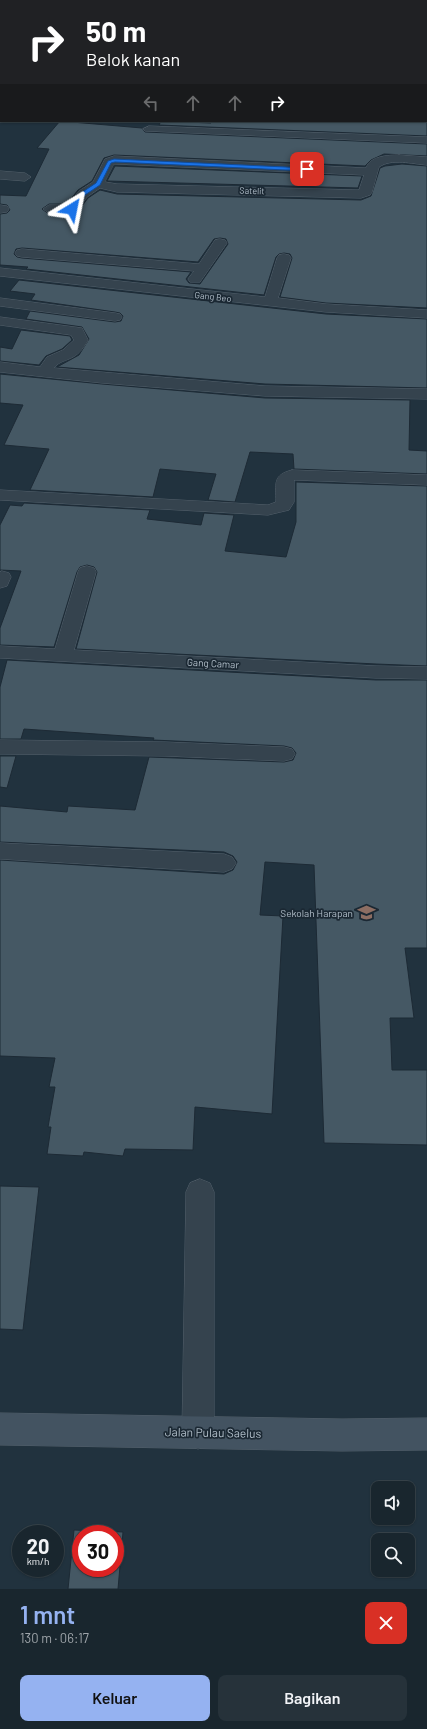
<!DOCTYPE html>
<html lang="id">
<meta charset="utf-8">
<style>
:root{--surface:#19262e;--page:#26323a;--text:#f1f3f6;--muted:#9fa5aa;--line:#37434a;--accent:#95b2f1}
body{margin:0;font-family:Barlow,sans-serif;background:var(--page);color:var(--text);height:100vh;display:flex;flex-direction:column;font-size:15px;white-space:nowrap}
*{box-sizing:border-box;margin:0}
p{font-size:13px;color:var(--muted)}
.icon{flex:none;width:22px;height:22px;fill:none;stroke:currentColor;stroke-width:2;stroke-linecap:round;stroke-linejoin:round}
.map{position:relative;height:1589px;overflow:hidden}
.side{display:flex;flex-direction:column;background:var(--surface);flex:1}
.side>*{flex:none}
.hud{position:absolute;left:0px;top:0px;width:427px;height:122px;box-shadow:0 1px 3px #0004,0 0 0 1px var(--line);background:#202124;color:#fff;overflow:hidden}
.fabs{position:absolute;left:371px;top:1481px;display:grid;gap:8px}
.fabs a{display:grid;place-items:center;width:44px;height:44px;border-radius:8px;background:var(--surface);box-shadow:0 1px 3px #0004,0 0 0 1px var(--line);font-size:20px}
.speed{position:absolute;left:12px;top:1525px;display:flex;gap:8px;font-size:20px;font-weight:700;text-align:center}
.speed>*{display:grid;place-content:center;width:52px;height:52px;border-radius:50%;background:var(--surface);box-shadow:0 1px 3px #0004,0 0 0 1px var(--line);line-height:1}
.speed small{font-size:10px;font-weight:400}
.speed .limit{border:6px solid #d22;background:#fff;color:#111}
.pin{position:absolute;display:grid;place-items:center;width:34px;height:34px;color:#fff;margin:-17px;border-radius:8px;box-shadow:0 2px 6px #0006}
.me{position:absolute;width:44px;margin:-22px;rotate:35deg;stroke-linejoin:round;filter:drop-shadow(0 0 3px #0008)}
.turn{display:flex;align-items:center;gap:14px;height:84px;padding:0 20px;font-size:18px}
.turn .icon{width:52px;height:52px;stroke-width:2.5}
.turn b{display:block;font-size:28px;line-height:34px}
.lanes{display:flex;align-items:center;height:38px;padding:0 20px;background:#0003;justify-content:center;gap:20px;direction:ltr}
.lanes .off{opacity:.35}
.round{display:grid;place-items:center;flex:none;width:42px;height:42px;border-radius:8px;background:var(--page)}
.head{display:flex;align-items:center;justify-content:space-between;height:68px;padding:0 20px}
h1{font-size:24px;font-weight:600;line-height:30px;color:var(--accent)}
.action{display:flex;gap:8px;margin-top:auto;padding:8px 20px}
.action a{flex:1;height:46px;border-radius:8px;background:var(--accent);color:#111;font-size:16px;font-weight:600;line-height:46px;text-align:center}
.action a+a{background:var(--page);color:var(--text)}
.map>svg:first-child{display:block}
.medical{fill:#2e2e3e}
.building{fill:#455864;stroke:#1d2a35;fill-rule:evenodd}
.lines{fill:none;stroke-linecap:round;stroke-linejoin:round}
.street-casing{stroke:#54616c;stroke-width:1}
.secondary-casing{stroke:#54616c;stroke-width:1}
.street{fill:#35434e;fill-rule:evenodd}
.secondary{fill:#435361;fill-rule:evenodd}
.route{fill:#1a73e8;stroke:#114b97}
.labels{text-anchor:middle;stroke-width:3.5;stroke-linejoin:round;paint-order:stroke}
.far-street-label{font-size:9px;fill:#b1bec9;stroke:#1b2833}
.street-label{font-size:10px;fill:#b1bec9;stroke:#1b2833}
.poi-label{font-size:10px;fill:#b1bec9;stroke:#1b2833;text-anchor:end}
.near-street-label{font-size:12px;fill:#b1bec9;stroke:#1b2833}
</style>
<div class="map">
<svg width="427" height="1589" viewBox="0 0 427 1589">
<rect width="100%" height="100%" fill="#21323e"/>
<g class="medical">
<polygon points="0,0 176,0 1,1 1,16"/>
<polygon points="203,0 427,0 427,10 426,1"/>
</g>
<g class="building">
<path d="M60,121l82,7 3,4 282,12v12l-43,-2 -13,6 -6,6 -251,-11 -10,3 -12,23 -14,9 -11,14h-18l-7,5 7,5h27l12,-16 12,-8 17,4 244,6 10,-4 9,-28 5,-2 17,-2 25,2v142l-101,-5 -46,-6 12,-39 -2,-4 -6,-1 -5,1 -3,3 -12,38 -238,-26 2,-2 -28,-2v-51l7,-1 3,-3 -3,-5 -7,-1v-9l26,1 23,-47 -12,-1zM220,238l6,1 2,5 -28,40 -11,-1 -3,-4 5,-7 -169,-14 -5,-1 -3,-3 2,-5 6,-1 176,14 16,-23z"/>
<polygon points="161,121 211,123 213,121 427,121 427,136 159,125"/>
<polygon points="115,166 362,176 358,188 107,181"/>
<polygon points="19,280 326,314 427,319 427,388 265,384 57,367 79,355 89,339 82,327 26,319 30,311 115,322 121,321 123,316 120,313 115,312 31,300 35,294 10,291"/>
<polygon points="21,330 70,336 72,340 62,349 46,356 39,365 0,361 0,347 12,349"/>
<polygon points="0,374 102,384 265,398 410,400 409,450 427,451 427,474 294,469 293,454 250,452 235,502 208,500 216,474 160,469 153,497 30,490 49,449 4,445 23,405 0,403"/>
<polygon points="296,482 427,486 427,666 376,664 76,649 97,572 94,567 87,565 80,567 77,572 54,647 0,645 0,628 21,571 0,570 0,525 10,505 22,506 24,503 150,510 147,519 201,525 204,513 234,515 225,551 286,557 296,522"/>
<polygon points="7,660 376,680 427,680 427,948 405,948 414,1018 390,1018 392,1070 427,1070 427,1145 324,1143 314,865 265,862 260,915 283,916 272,1114 195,1107 193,1150 125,1149 123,1156 84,1152 83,1156 47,1154 51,1127 48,1127 55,1087 49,1087 55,1058 0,1056 0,860 224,874 233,870 237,862 233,856 224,852 0,842 0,806 67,812 68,806 135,810 149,757 284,762 293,760 296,753 292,748 284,746 153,740 154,738 24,729 21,739 0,739 0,687"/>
<polygon points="0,756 16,756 7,788 0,787"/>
<polygon points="0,1186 39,1187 23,1330 0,1329"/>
<path d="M74,1530l49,2 -5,57h-50zM81,1534h34v34h-34z"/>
</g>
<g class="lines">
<defs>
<g id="street">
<rect x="426" y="25" width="1" height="6"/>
<rect x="0" y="54" width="1" height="6"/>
<rect x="426" y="59" width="1" height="7"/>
<rect x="0" y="70" width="1" height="6"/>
<rect x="426" y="91" width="1" height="6"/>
<rect x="0" y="99" width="1" height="6"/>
<polygon points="149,126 427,137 427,143 145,131 143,129"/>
<path d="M399,155l28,2v8c-15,-1 -35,-7 -48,2l-7,25 -2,3 -9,3 -244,-6 -17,-4 -13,9 -11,15 -27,1 -6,-4 6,-4h19l11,-14 14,-9 12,-23 9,-3 252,12c4,-12 22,-13 33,-13zM114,164h1l249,11 -5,15 -242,-6 -12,-2z"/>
<polygon points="0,171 25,173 31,177 25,181 0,179"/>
<polygon points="0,205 7,206 9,209 7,212 0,213"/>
<polygon points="220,239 225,240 227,243 200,282 190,282 188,279 194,271 22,257 17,256 15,253 17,250 22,249 199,264 215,240"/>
<polygon points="284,254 289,255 291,258 278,298 326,304 427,310 427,318 326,312 0,276 0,268 265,297 277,258 279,255"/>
<polygon points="0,298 115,313 120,314 122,317 120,320 115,321 0,306"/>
<path d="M0,317l82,11 6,12c-4,7 -8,13 -15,17 -7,4 -14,4 -19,11l211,18 162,3v10l-162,-3 -163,-13 -102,-11v-10l40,5 7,-10 16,-7 11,-10 -3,-5 -71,-10z"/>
<path d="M292,470l135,5v10l-133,-5v22l-5,8 -21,5 -268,-15v-10l268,15 8,-3c0,-18 -4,-27 16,-32z"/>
<polygon points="87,566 94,568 96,572 74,650 376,666 427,667 427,679 376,678 0,658 0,646 55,649 78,572 80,568"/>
<polygon points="2,571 9,573 11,577 7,586 0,588 0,572"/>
<polygon points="0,740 165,742 284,747 292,749 295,754 292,759 284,761 165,756 0,754"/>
<polygon points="0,843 224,854 232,857 236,863 232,869 224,872 0,859"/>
<polygon points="200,1179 210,1183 214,1192 214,1433 209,1444 198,1449 187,1444 182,1433 186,1192 190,1183"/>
</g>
<polygon id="secondary" points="0,1413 342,1419 427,1418 427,1450 342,1451 0,1445"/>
</defs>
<use href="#street" class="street-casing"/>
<use href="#secondary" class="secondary-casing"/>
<use href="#street" class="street"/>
<use href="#secondary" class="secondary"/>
</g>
<polygon class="route" points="114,159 307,168 310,169 307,171 115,162 111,163 100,185 85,195 74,210 71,210 81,193 96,183 108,161"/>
<defs>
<symbol id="school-bare" viewBox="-9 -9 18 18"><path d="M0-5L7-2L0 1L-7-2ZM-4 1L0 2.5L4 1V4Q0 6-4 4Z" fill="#8d6e63" stroke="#1b2833" stroke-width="2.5" paint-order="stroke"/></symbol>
</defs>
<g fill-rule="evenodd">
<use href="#school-bare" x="354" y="900" width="25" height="25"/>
</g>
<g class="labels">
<g class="far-street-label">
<text transform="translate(252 191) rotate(2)" y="3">Satelit</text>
<text transform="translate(213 297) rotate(6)" y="3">Gang Beo</text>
</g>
<g class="street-label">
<text transform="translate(213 663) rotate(3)" y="4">Gang Camar</text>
</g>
<g class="poi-label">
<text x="353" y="917">Sekolah Harapan</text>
</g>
<g class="near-street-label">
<text transform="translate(213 1433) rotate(1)" y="4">Jalan Pulau Saelus</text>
</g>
</g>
</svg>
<div class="fabs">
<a><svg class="icon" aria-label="sound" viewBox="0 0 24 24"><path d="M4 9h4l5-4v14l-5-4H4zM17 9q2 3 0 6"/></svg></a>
<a><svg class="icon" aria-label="search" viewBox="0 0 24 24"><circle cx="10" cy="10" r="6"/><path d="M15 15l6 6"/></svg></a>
</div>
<div class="speed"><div>20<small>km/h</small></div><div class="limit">30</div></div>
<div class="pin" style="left:307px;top:169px;background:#d93025"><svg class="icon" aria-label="arrive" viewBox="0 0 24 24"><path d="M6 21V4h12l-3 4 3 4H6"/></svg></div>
<svg class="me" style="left:72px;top:209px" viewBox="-20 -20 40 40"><path d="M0-17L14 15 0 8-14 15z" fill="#1a73e8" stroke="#fff" stroke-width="4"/></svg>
<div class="hud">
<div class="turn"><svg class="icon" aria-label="right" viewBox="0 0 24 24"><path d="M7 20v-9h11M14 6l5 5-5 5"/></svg><div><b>50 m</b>Belok kanan</div></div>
<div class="lanes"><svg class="icon off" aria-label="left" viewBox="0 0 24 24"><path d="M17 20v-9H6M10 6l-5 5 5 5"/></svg><svg class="icon off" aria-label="ahead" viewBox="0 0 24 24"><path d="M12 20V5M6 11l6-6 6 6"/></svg><svg class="icon off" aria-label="ahead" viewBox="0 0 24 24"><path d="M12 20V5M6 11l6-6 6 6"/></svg><svg class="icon" aria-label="right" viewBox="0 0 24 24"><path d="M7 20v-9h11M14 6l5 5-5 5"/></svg></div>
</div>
</div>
<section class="side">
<div class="head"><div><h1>1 mnt</h1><p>130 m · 06:17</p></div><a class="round" style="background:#d93025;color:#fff"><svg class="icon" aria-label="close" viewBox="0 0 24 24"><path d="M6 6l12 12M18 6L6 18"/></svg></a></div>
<div class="action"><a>Keluar</a><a>Bagikan</a></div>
</section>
